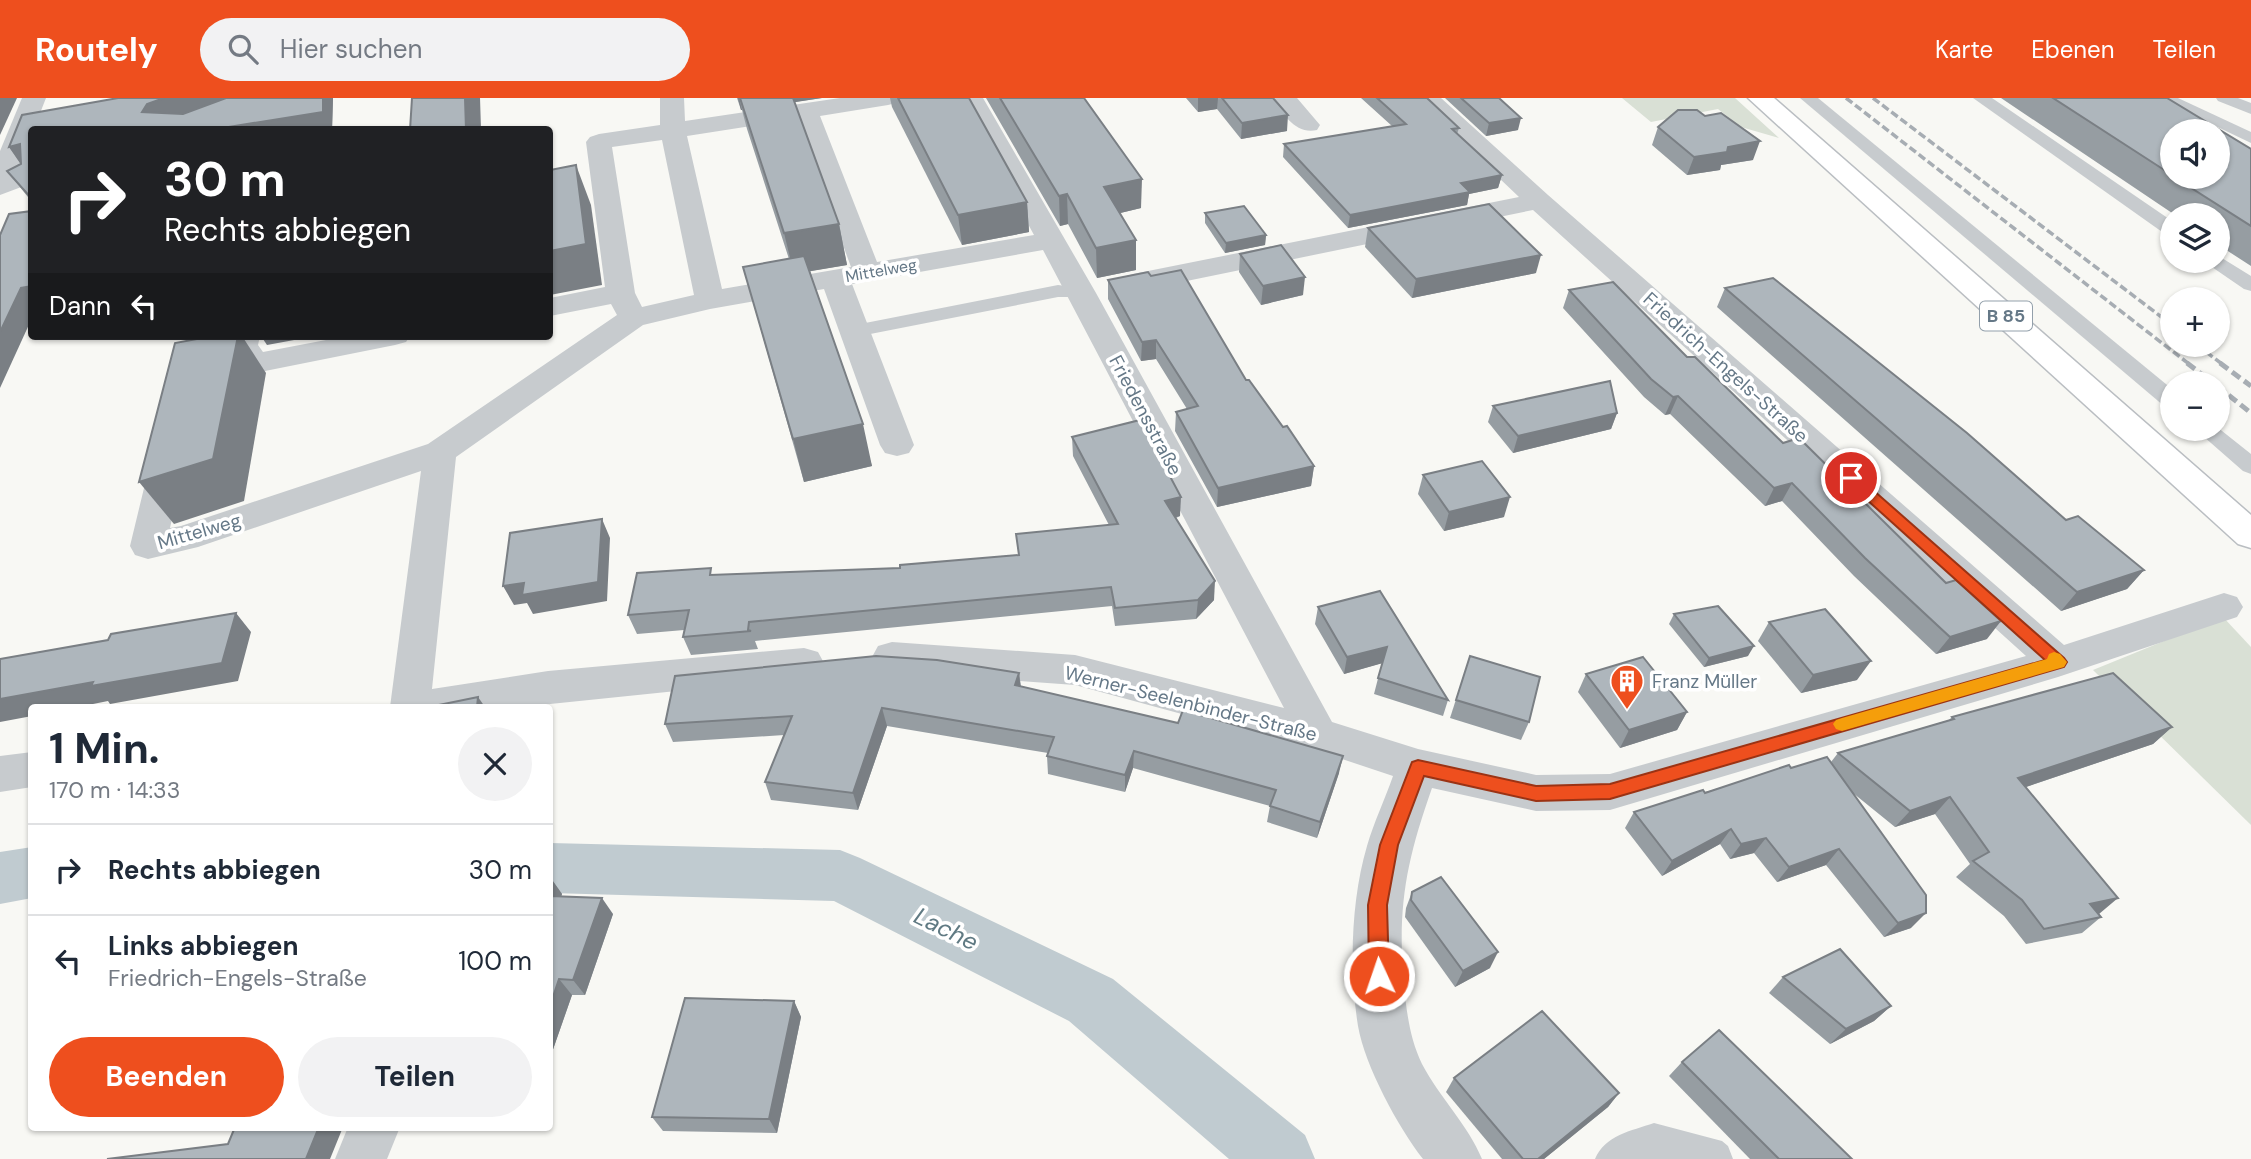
<!DOCTYPE html>
<html lang="de">
<meta charset="utf-8">
<style>
:root{--surface:#fff;--page:#f2f2f3;--text:#1f2937;--muted:#747a83;--line:#e0e1e3;--accent:#ee4f1e}
body{margin:0;font-family:"DM Sans",sans-serif;background:var(--page);color:var(--text);height:100vh;display:flex;flex-direction:column;font-size:26px;white-space:nowrap}
*{box-sizing:border-box;margin:0}
p{font-size:23px;color:var(--muted)}
.icon{flex:none;width:38px;height:38px;fill:none;stroke:currentColor;stroke-width:2;stroke-linecap:round;stroke-linejoin:round}
.map{position:relative;flex:1;overflow:hidden}
.drawer{position:absolute;left:28px;top:606px;width:525px;height:427px;display:flex;flex-direction:column;background:var(--surface);border-radius:7px;box-shadow:0 2px 5px #0004}
.drawer>*{flex:none}
.top-card{position:absolute;left:28px;top:28px;width:525px;height:214px;border-radius:7px;box-shadow:0 2px 5px #0004;background:#202124;color:#fff;overflow:hidden}
.fabs{position:absolute;left:2160px;top:21px;display:grid;gap:14px}
.fabs a{display:grid;place-items:center;width:70px;height:70px;border-radius:50%;background:var(--surface);box-shadow:0 2px 5px #0004;font-size:35px}
.pin{position:absolute;display:grid;place-items:center;width:60px;height:60px;color:#fff;margin:-30px;border:4px solid #fff;border-radius:50%;box-shadow:0 2px 7px #0007}
.me{position:absolute;width:77px;margin:-38px;rotate:357deg;stroke-linejoin:round;filter:drop-shadow(0 0 5px #0008)}
.turn{display:flex;align-items:center;gap:24px;height:147px;padding:0 21px;font-size:32px}
.turn .icon{width:91px;height:91px;stroke-width:2.5}
.turn b{display:block;font-size:49px;line-height:60px}
.then{display:flex;align-items:center;height:66px;padding:0 21px;background:#0003;gap:14px;font-size:26px}
.round{display:grid;place-items:center;flex:none;width:74px;height:74px;border-radius:37px;background:var(--page)}
.overview{display:flex;align-items:center;justify-content:space-between;height:119px;padding:0 21px}
h1{font-size:42px;font-weight:700;line-height:52px}
.action{display:flex;gap:14px;margin-top:auto;padding:14px 21px}
.action a{flex:1;height:80px;border-radius:42px;background:var(--accent);color:#fff;font-size:28px;font-weight:700;line-height:80px;text-align:center}
.action a+a{background:var(--page);color:var(--text)}
ul{padding:0;list-style:none}
li{display:flex;align-items:center;gap:21px;height:91px;padding:0 21px;border-top:2px solid var(--line)}
li div{flex:1}
li b{display:block;font-size:26px}
li em{font-style:normal}
header{display:flex;align-items:center;gap:42px;box-sizing:border-box;height:98px;padding:0 35px;background:var(--accent);color:#fff}
header strong{font-size:33px}
nav{display:flex;gap:38px;margin-inline-start:auto;font-size:24px}
.search{width:490px;height:63px;background:var(--page);display:flex;align-items:center;gap:18px;box-sizing:border-box;padding:0 24px;border-radius:38px;color:var(--muted);font-size:26px}
.map>svg:first-child{display:block}
.green{fill:#d9e0d5}
.lines{fill:none;stroke-linecap:round;stroke-linejoin:round}
.canal{fill:#c0cbd0;fill-rule:evenodd}
.primary-casing{stroke:#babec2;stroke-width:3}
.service{fill:#c7cbce;fill-rule:evenodd}
.minor{fill:#c7cbce;fill-rule:evenodd}
.tertiary{fill:#c7cbce;fill-rule:evenodd}
.primary{fill:#fff;fill-rule:evenodd}
.rail-far1{stroke:#a7adb3;stroke-width:3.5;stroke-dasharray:8 3.5;stroke-linecap:butt}
.rail{stroke:#a7adb3;stroke-width:5;stroke-dasharray:10 5;stroke-linecap:butt}
.wall{fill:#969da2;fill-rule:evenodd}
.shaded-wall{fill:#7a7f84}
.building{fill:#aeb6bc;stroke:#7a7f84;stroke-width:2}
.route{fill:#ee4f1e;stroke:#9b3314;stroke-width:2}
.slow{fill:#f59e0b}
.labels{text-anchor:middle;stroke-width:7;stroke-linejoin:round;paint-order:stroke}
.far-street-label{font-size:16px;fill:#657887;stroke:#fff}
.shield{fill:#fff;stroke:#93a0ab;stroke-width:2}
.shield-label{font-size:18px;font-weight:bold;fill:#657887}
.street-label{font-size:19px;fill:#657887;stroke:#fff}
.poi-label{font-size:19px;fill:#657887;stroke:#fff;text-anchor:start}
.near-water-label{font-size:24px;font-style:italic;fill:#607a83;stroke:#fff}
</style>
<header>
<strong>Routely</strong>
<div class="search"><svg class="icon" aria-label="search" viewBox="0 0 24 24"><circle cx="10" cy="10" r="6"/><path d="M15 15l6 6"/></svg>Hier suchen</div>
<nav><a>Karte</a><a>Ebenen</a><a>Teilen</a></nav>
</header>
<div class="map">
<svg width="2251" height="1061" viewBox="0 0 2251 1061">
<rect width="100%" height="100%" fill="#f8f8f4"/>
<g class="green">
<polygon points="1622,0 1735,0 1779,40 1741,29 1718,11 1651,24"/>
<polygon points="2223,519 2251,549 2251,727 2093,572"/>
</g>
<g class="lines">
<g class="canal">
<polygon points="550,745 840,752 860,760 1113,881 1305,1037 1315,1061 1229,1061 1069,923 834,803 550,795"/>
<polygon points="32,749 32,800 0,806 0,754"/>
</g>
<defs>
<polygon id="primary" points="1748,0 1774,0 2251,417 2251,450 2238,446"/>
</defs>
<use href="#primary" class="primary-casing"/>
<g class="service">
<polygon points="1800,0 1818,0 2172,291 2172,310 2164,308"/>
<polygon points="1973,0 1992,0 2172,123 2172,138 2165,136"/>
<polygon points="2157,0 2178,0 2251,34 2251,45"/>
<polygon points="2216,0 2238,0 2251,5 2251,16 2218,3"/>
<polygon points="2217,157 2251,178 2251,193 2244,191 2209,167 2206,163 2217,163"/>
<polygon points="1058,187 1088,191 1091,195 1088,199 1058,199 855,239 848,237 845,233 848,229 855,227"/>
<polygon points="2217,329 2251,356 2251,376 2243,373 2195,331 2217,331"/>
<path d="M1654,1025l68,18 6,5 5,13h-138c10,-24 36,-28 59,-36z"/>
</g>
<g class="minor">
<polygon points="22,0 46,0 13,84 9,90 0,92 0,53"/>
<path d="M660,0h24l1,23 155,-23h60l-4,5 -8,2 -68,11 57,146 157,-27 -75,-137h24l113,195 236,429 86,27 118,26 74,-1 416,-118 -493,-446 -400,82 -10,-3 -5,-6 5,-6 10,-3 386,-77 -104,-99h26l107,97 516,450 160,-52 13,4 6,10 -6,10 -179,60 -448,133 -74,1 -104,-23c-26,74 -35,119 -28,199 3,27 6,52 18,77 18,34 46,61 60,95h-59c-25,-32 -58,-93 -65,-133 -9,-56 -7,-126 9,-180 7,-24 18,-47 26,-70l-75,-25 -243,-66 -183,-13 -14,-4 -6,-11 6,-11 14,-4 183,13 209,53 -241,-458 -191,34 62,161 -5,8 -12,3 -12,-3 -5,-8 -56,-156 -114,20 -67,16 -187,132 -24,232 116,-18 256,-23 14,4 6,11 -6,11 -14,4 -283,29h-131l31,-236 -223,76 -50,12 -13,-4 -5,-9 22,-91 5,-8 12,-3 12,3 5,8 -16,73 11,-2 247,-82 189,-129 -6,-11 -61,12v-18l55,-11 -19,-145 4,-5 9,-3 61,-9zM797,21l54,148 -129,22 -35,-153zM662,42l32,155 -52,12 -7,-14 -23,-146z"/>
<path d="M1272,0h25l23,27 -3,5c-21,5 -34,-16 -45,-32z"/>
<path d="M230,238h30l-2,9 5,7 84,-16h63l-4,6 -11,3 -140,28c-15,-4 -20,-15 -28,-27z"/>
<polygon points="32,654 32,689 0,694 0,658"/>
<polygon points="348,1029 400,1029 387,1061 335,1061"/>
</g>
<polygon class="tertiary" points="32,67 32,85 0,97 0,79"/>
<use href="#primary" class="primary"/>
<g class="rail-far1">
<polyline points="1846,0 2189,266"/>
<polyline points="1873,0 2172,227"/>
<polyline points="2197,247 2222,266"/>
</g>
<g class="rail">
<polyline points="2187,265 2213,285"/>
<polyline points="2220,265 2251,288"/>
<polyline points="2217,288 2251,315"/>
</g>
</g>
<g class="wall">
<polygon points="118,0 225,0 183,16 226,0 333,0 332,32 32,32 32,104 7,73 21,66 9,49 22,17"/>
<polygon points="737,0 822,0 794,4 839,126 847,167 810,173 872,368 804,384 743,169 789,161 747,31 742,12 741,12"/>
<polygon points="890,0 969,0 1027,104 1029,134 962,147 892,9"/>
<polygon points="986,0 1084,0 1141,110 1120,115 1136,172 1097,180 1068,126 1060,128"/>
<polygon points="1186,0 1273,0 1287,33 1241,41 1217,11 1198,14"/>
<polygon points="1361,0 1427,0 1459,30 1457,36 1502,77 1498,90 1469,96 1467,107 1348,130 1283,59 1284,46 1392,28"/>
<polygon points="1445,0 1499,0 1518,32 1486,38"/>
<path d="M2001,0h166l84,51v117l-34,-22v-29h-42zM2172,33l45,46h-45z"/>
<polygon points="1658,29 1753,62 1721,67 1720,72 1687,77 1652,47"/>
<polygon points="1205,115 1266,137 1265,147 1225,155 1205,125"/>
<polygon points="1368,130 1536,175 1412,200 1365,149"/>
<polygon points="1240,156 1303,197 1261,207 1239,174"/>
<polygon points="1151,178 1246,282 1314,368 1311,388 1217,409 1175,333 1176,314 1187,311 1156,261 1141,263 1108,201 1108,182"/>
<polygon points="1725,190 2066,422 2144,472 2127,491 2061,513 1717,209"/>
<polygon points="1569,192 1687,259 1987,541 1936,556 1854,478 1782,403 1765,408 1670,316 1665,317 1644,299 1563,210"/>
<polygon points="1493,308 1617,315 1611,331 1513,355 1488,324"/>
<polygon points="1072,339 1180,418 1176,420 1214,502 1196,521 1115,528 1112,508 755,543 758,551 691,557 683,539 684,532 637,536 628,517 900,470 1018,457 1109,427 1073,358"/>
<polygon points="1423,377 1504,419 1444,433 1418,396"/>
<polygon points="1318,509 1448,602 1443,618 1374,596 1382,565 1344,576 1315,526"/>
<polygon points="1674,516 1748,558 1704,569 1669,526"/>
<polygon points="1769,524 1857,582 1801,595 1758,543"/>
<polygon points="1470,558 1529,624 1521,642 1450,620"/>
<polygon points="1019,575 1021,588 1339,675 1317,740 1267,724 1270,708 1133,670 1125,694 1048,676 1047,658 1048,655 887,628 858,712 771,702 765,684 784,637 673,644 665,626"/>
<polygon points="1586,576 1687,614 1677,632 1620,650 1578,594"/>
<polygon points="1952,619 2172,629 2153,646 2026,689 2101,819 2082,835 2026,846 2004,818 1956,779 1970,766 1935,716 1895,729 1853,695 1911,830 1884,839 1826,767 1777,784 1754,755 1730,761 1720,746 1662,778 1625,730 1634,714 1791,670 1831,664 1838,655 1949,622"/>
<polygon points="550,779 562,796 561,799 613,816 585,897 572,897 550,960"/>
<polygon points="1412,794 1490,870 1455,889 1405,819 1406,810"/>
<polygon points="1783,879 1891,908 1874,923 1830,946 1769,895"/>
<polygon points="794,903 801,919 777,1035 663,1033 652,1019"/>
<polygon points="1682,964 1852,1061 1750,1061 1669,978"/>
<polygon points="1454,980 1619,995 1608,1009 1544,1061 1502,1061 1446,994"/>
</g>
<g class="shaded-wall">
<polygon points="0,0 17,0 0,37"/>
<polygon points="164,0 225,0 158,25 142,14 147,6"/>
<polygon points="323,0 333,0 332,32 222,32 222,30"/>
<polygon points="465,0 480,0 481,32 466,32"/>
<polygon points="738,0 739,0 742,12 741,12"/>
<polygon points="740,0 822,0 744,12"/>
<polygon points="1198,0 1218,0 1217,11 1198,14"/>
<polygon points="1288,17 1287,33 1241,41 1242,25"/>
<polygon points="1521,20 1518,32 1486,38 1489,25"/>
<polygon points="1760,43 1753,62 1721,67 1720,72 1687,77 1694,59 1728,49"/>
<polygon points="20,46 22,68 9,49"/>
<polygon points="576,67 591,107 602,187 550,197 550,153"/>
<polygon points="1502,77 1498,90 1469,96 1467,107 1348,130 1350,117 1461,85"/>
<polygon points="1142,81 1141,110 1104,119 1104,89"/>
<polygon points="1067,96 1068,126 1060,128 1059,98"/>
<polygon points="1027,104 1029,134 962,147 958,117"/>
<polygon points="839,126 847,167 794,176 784,135"/>
<polygon points="1266,137 1265,147 1225,155 1226,145"/>
<polygon points="1136,142 1136,172 1097,180 1096,150"/>
<polygon points="1541,157 1536,175 1412,200 1416,181"/>
<polygon points="1305,179 1303,197 1261,207 1263,188"/>
<polygon points="32,188 32,220 0,290 0,234 21,190"/>
<polygon points="238,238 242,238 266,275 244,403 174,426 139,384"/>
<polygon points="261,238 316,238 267,247"/>
<polygon points="1156,242 1156,261 1141,263 1142,244"/>
<polygon points="1678,298 1670,316 1665,317 1673,299"/>
<polygon points="1617,315 1611,331 1513,355 1518,338"/>
<polygon points="863,326 872,368 804,384 793,341"/>
<polygon points="1314,368 1311,388 1217,409 1218,390"/>
<polygon points="1792,385 1782,403 1765,408 1774,390"/>
<polygon points="1181,399 1180,418 1165,422 1165,403"/>
<polygon points="1510,399 1504,419 1444,433 1449,414"/>
<polygon points="602,421 610,440 607,503 533,516 527,505 514,507 503,488"/>
<polygon points="2144,472 2127,491 2061,513 2077,494"/>
<polygon points="1215,483 1214,502 1196,521 1198,502"/>
<polygon points="236,515 251,534 238,583 110,606 108,603 78,609 32,609 32,618 0,624 0,601"/>
<polygon points="2001,523 1987,541 1936,556 1950,539"/>
<polygon points="1754,548 1748,558 1704,569 1709,560"/>
<polygon points="1387,549 1383,565 1344,576 1347,559"/>
<polygon points="1871,563 1857,582 1801,595 1813,577"/>
<polygon points="1019,575 1021,593 1015,587"/>
<polygon points="478,599 485,609 477,609"/>
<polygon points="882,610 887,628 858,712 853,695"/>
<polygon points="1687,614 1677,632 1620,650 1629,632"/>
<polygon points="2172,629 2153,646 2002,697 2018,680"/>
<polygon points="1134,653 1133,670 1125,694 1125,677"/>
<polygon points="1343,658 1339,675 1317,740 1320,724"/>
<polygon points="1950,699 1935,716 1895,729 1910,713"/>
<polygon points="1731,731 1720,746 1662,778 1672,763"/>
<polygon points="1766,740 1754,755 1730,761 1741,746"/>
<polygon points="1839,751 1826,767 1777,784 1789,769"/>
<polygon points="550,779 562,796 555,815 550,807"/>
<polygon points="602,800 613,816 585,897 573,882"/>
<polygon points="2118,800 2099,816 2071,822 2090,806"/>
<polygon points="1926,815 1911,830 1884,839 1898,825"/>
<polygon points="1498,854 1490,870 1455,889 1463,873"/>
<polygon points="559,881 572,897 550,960 550,908"/>
<polygon points="794,903 801,919 777,1035 769,1021"/>
<polygon points="1891,908 1874,923 1830,946 1846,931"/>
<polygon points="1619,995 1608,1009 1544,1061 1538,1061"/>
<polygon points="319,1029 343,1029 330,1061 306,1061"/>
</g>
<g class="building">
<polygon points="118,0 164,0 147,6 142,14 183,16 226,0 323,0 323,14 222,30 222,32 32,32 32,101 7,73 21,66 20,46 9,49 22,17"/>
<polygon points="412,0 465,0 466,32 410,32"/>
<polygon points="740,0 793,0 839,126 784,135"/>
<polygon points="898,0 969,0 1027,104 958,117"/>
<polygon points="1000,0 1084,0 1142,81 1104,89 1136,142 1096,150 1067,96 1059,98"/>
<polygon points="1222,0 1273,0 1288,17 1242,25"/>
<polygon points="1377,0 1427,0 1459,30 1452,31 1502,77 1461,85 1470,94 1350,117 1284,46 1406,26"/>
<polygon points="1461,0 1499,0 1521,20 1489,25"/>
<polygon points="2053,0 2167,0 2251,51 2251,128 2174,79 2217,79 2217,33 2172,33 2172,77"/>
<polygon points="1678,12 1697,12 1705,18 1721,15 1760,43 1728,49 1727,54 1694,59 1658,29"/>
<polygon points="576,67 586,146 550,153 550,72"/>
<polygon points="1489,106 1541,157 1416,181 1368,130"/>
<polygon points="1244,108 1266,137 1226,145 1205,115"/>
<polygon points="32,113 32,188 21,190 0,234 0,137 9,116"/>
<polygon points="1281,147 1305,179 1263,188 1240,156"/>
<polygon points="804,158 863,326 793,341 743,169"/>
<polygon points="1181,172 1246,282 1249,282 1283,329 1287,328 1314,368 1218,390 1176,314 1198,308 1156,242 1142,244 1108,182 1148,174 1151,178"/>
<polygon points="1773,180 1967,335 2066,422 2078,418 2144,472 2077,494 1725,190"/>
<polygon points="1613,184 1687,259 1695,259 1783,345 1799,340 1946,485 1956,482 2001,523 1950,539 1865,460 1792,385 1774,390 1678,298 1673,299 1651,281 1569,192"/>
<polygon points="213,238 238,238 213,361 139,384 175,245"/>
<polygon points="1610,283 1617,315 1518,338 1493,308"/>
<polygon points="1140,322 1181,399 1165,403 1215,483 1198,502 1115,510 1111,489 749,524 748,532 751,533 683,539 689,512 628,517 637,475 711,470 710,477 900,470 900,467 1019,457 1016,436 1118,426 1072,339"/>
<polygon points="1482,363 1510,399 1449,414 1423,377"/>
<polygon points="602,421 598,484 522,497 524,485 503,488 510,435"/>
<polygon points="1380,493 1448,602 1378,580 1387,549 1347,559 1318,509"/>
<polygon points="1718,508 1754,548 1709,560 1674,516"/>
<polygon points="1825,511 1871,563 1813,577 1769,524"/>
<polygon points="236,515 222,565 91,588 93,584 0,601 0,561 108,542 111,536"/>
<polygon points="876,558 937,562 1019,575 1015,587 1178,625 1183,612 1343,658 1320,724 1270,708 1276,692 1134,653 1125,677 1047,658 1054,639 882,610 853,695 765,684 792,618 665,626 675,578"/>
<polygon points="1470,558 1540,579 1529,624 1456,602"/>
<polygon points="1643,559 1687,614 1629,632 1586,576"/>
<polygon points="2113,575 2172,629 2018,680 2118,800 2090,806 2101,819 2044,831 2022,802 1973,763 1989,754 1950,699 1910,713 1838,655 1954,621 1952,619"/>
<polygon points="478,599 477,609 429,609"/>
<polygon points="1827,659 1926,797 1926,815 1898,825 1839,751 1789,769 1766,740 1741,746 1731,731 1672,763 1634,714 1703,692 1705,695 1789,667 1791,670"/>
<polygon points="1441,779 1498,854 1463,873 1411,802 1412,794"/>
<polygon points="550,798 602,800 573,882 559,881 550,908"/>
<polygon points="1840,851 1891,908 1846,931 1783,879"/>
<polygon points="685,900 794,903 769,1021 652,1019"/>
<polygon points="1542,913 1619,995 1538,1061 1523,1061 1454,980"/>
<polygon points="1719,932 1852,1061 1779,1061 1682,964"/>
<polygon points="235,1029 319,1029 306,1061 107,1061 228,1046"/>
</g>
<polygon class="route" points="1851,375 1856,377 2064,560 2067,564 2064,569 1610,701 1536,703 1424,678 1398,747 1387,807 1389,878 1386,885 1379,888 1372,885 1369,878 1368,807 1380,747 1412,664 1418,662 1536,688 1610,686 2045,562 1846,383 1846,377"/>
<polygon class="slow" points="2054,554 2060,556 2067,564 2064,569 1842,633 1836,631 1833,626 1836,622 1842,620 2047,561 2049,556"/>
<defs>
<symbol id="building-pin" viewBox="-11 -11 22 30"><path d="M0 17L-7.5 6A9.5 9.5 0 1 1 7.5 6Z" fill="#ee4f1e" stroke="#fff"/><path d="M-4-6H4V6H1V3H-1V6H-4ZM-2.5-4.3h1.7v1.8h-1.7ZM.8-4.3h1.7v1.8H.8ZM-2.5-1h1.7V.8h-1.7ZM.8-1h1.7V.8H.8Z" fill="#fff"/></symbol>
</defs>
<g fill-rule="evenodd">
<use href="#building-pin" x="1608" y="564" width="38" height="52"/>
</g>
<g class="labels">
<g class="far-street-label">
<text transform="translate(881 172) rotate(-10)" y="6">Mittelweg</text>
</g>
<rect class="shield" x="1980" y="203.5" width="52" height="29" rx="5"/>
<g class="shield-label">
<text x="2006" y="224">B 85</text>
</g>
<g class="street-label">
<text transform="translate(1726 269) rotate(42)" y="7">Friedrich-Engels-Straße</text>
<text transform="translate(1146 317) rotate(62)" y="7">Friedensstraße</text>
<text transform="translate(199 433) rotate(-16)" y="7">Mittelweg</text>
<text transform="translate(1191 605) rotate(14)" y="7">Werner-Seelenbinder-Straße</text>
</g>
<g class="poi-label">
<text x="1652" y="590">Franz Müller</text>
</g>
<g class="near-water-label">
<text transform="translate(946 831) rotate(26)" y="8">Lache</text>
</g>
</g>
</svg>
<div class="fabs">
<a><svg class="icon" aria-label="sound" viewBox="0 0 24 24"><path d="M4 9h4l5-4v14l-5-4H4zM17 9q2 3 0 6"/></svg></a>
<a><svg class="icon" aria-label="layers" viewBox="0 0 24 24"><path d="M12 4l9 5-9 5-9-5zM3 14l9 5 9-5"/></svg></a>
<a>+</a>
<a>−</a>
</div>
<div class="pin" style="left:1851px;top:380px;background:#d93025"><svg class="icon" aria-label="arrive" viewBox="0 0 24 24"><path d="M6 21V4h12l-3 4 3 4H6"/></svg></div>
<svg class="me" style="left:1379px;top:878px" viewBox="-20 -20 40 40"><circle r="17" fill="#ee4f1e" stroke="#fff" stroke-width="3"/><path d="M0-11L8 9 0 5-8 9z" fill="#fff"/></svg>
<div class="top-card">
<div class="turn"><svg class="icon" aria-label="right" viewBox="0 0 24 24"><path d="M7 20v-9h11M14 6l5 5-5 5"/></svg><div><b>30 m</b>Rechts abbiegen</div></div>
<div class="then">Dann<svg class="icon" aria-label="left" viewBox="0 0 24 24"><path d="M17 20v-9H6M10 6l-5 5 5 5"/></svg></div>
</div>
<section class="drawer">
<div class="overview"><div><h1>1 Min.</h1><p>170 m · 14:33</p></div><a class="round"><svg class="icon" aria-label="close" viewBox="0 0 24 24"><path d="M6 6l12 12M18 6L6 18"/></svg></a></div>
<ul>
<li><svg class="icon" aria-label="right" viewBox="0 0 24 24"><path d="M7 20v-9h11M14 6l5 5-5 5"/></svg><div><b>Rechts abbiegen</b></div><em>30 m</em></li>
<li><svg class="icon" aria-label="left" viewBox="0 0 24 24"><path d="M17 20v-9H6M10 6l-5 5 5 5"/></svg><div><b>Links abbiegen</b><p>Friedrich-Engels-Straße</p></div><em>100 m</em></li>
</ul>
<div class="action"><a>Beenden</a><a>Teilen</a></div>
</section>
</div>
